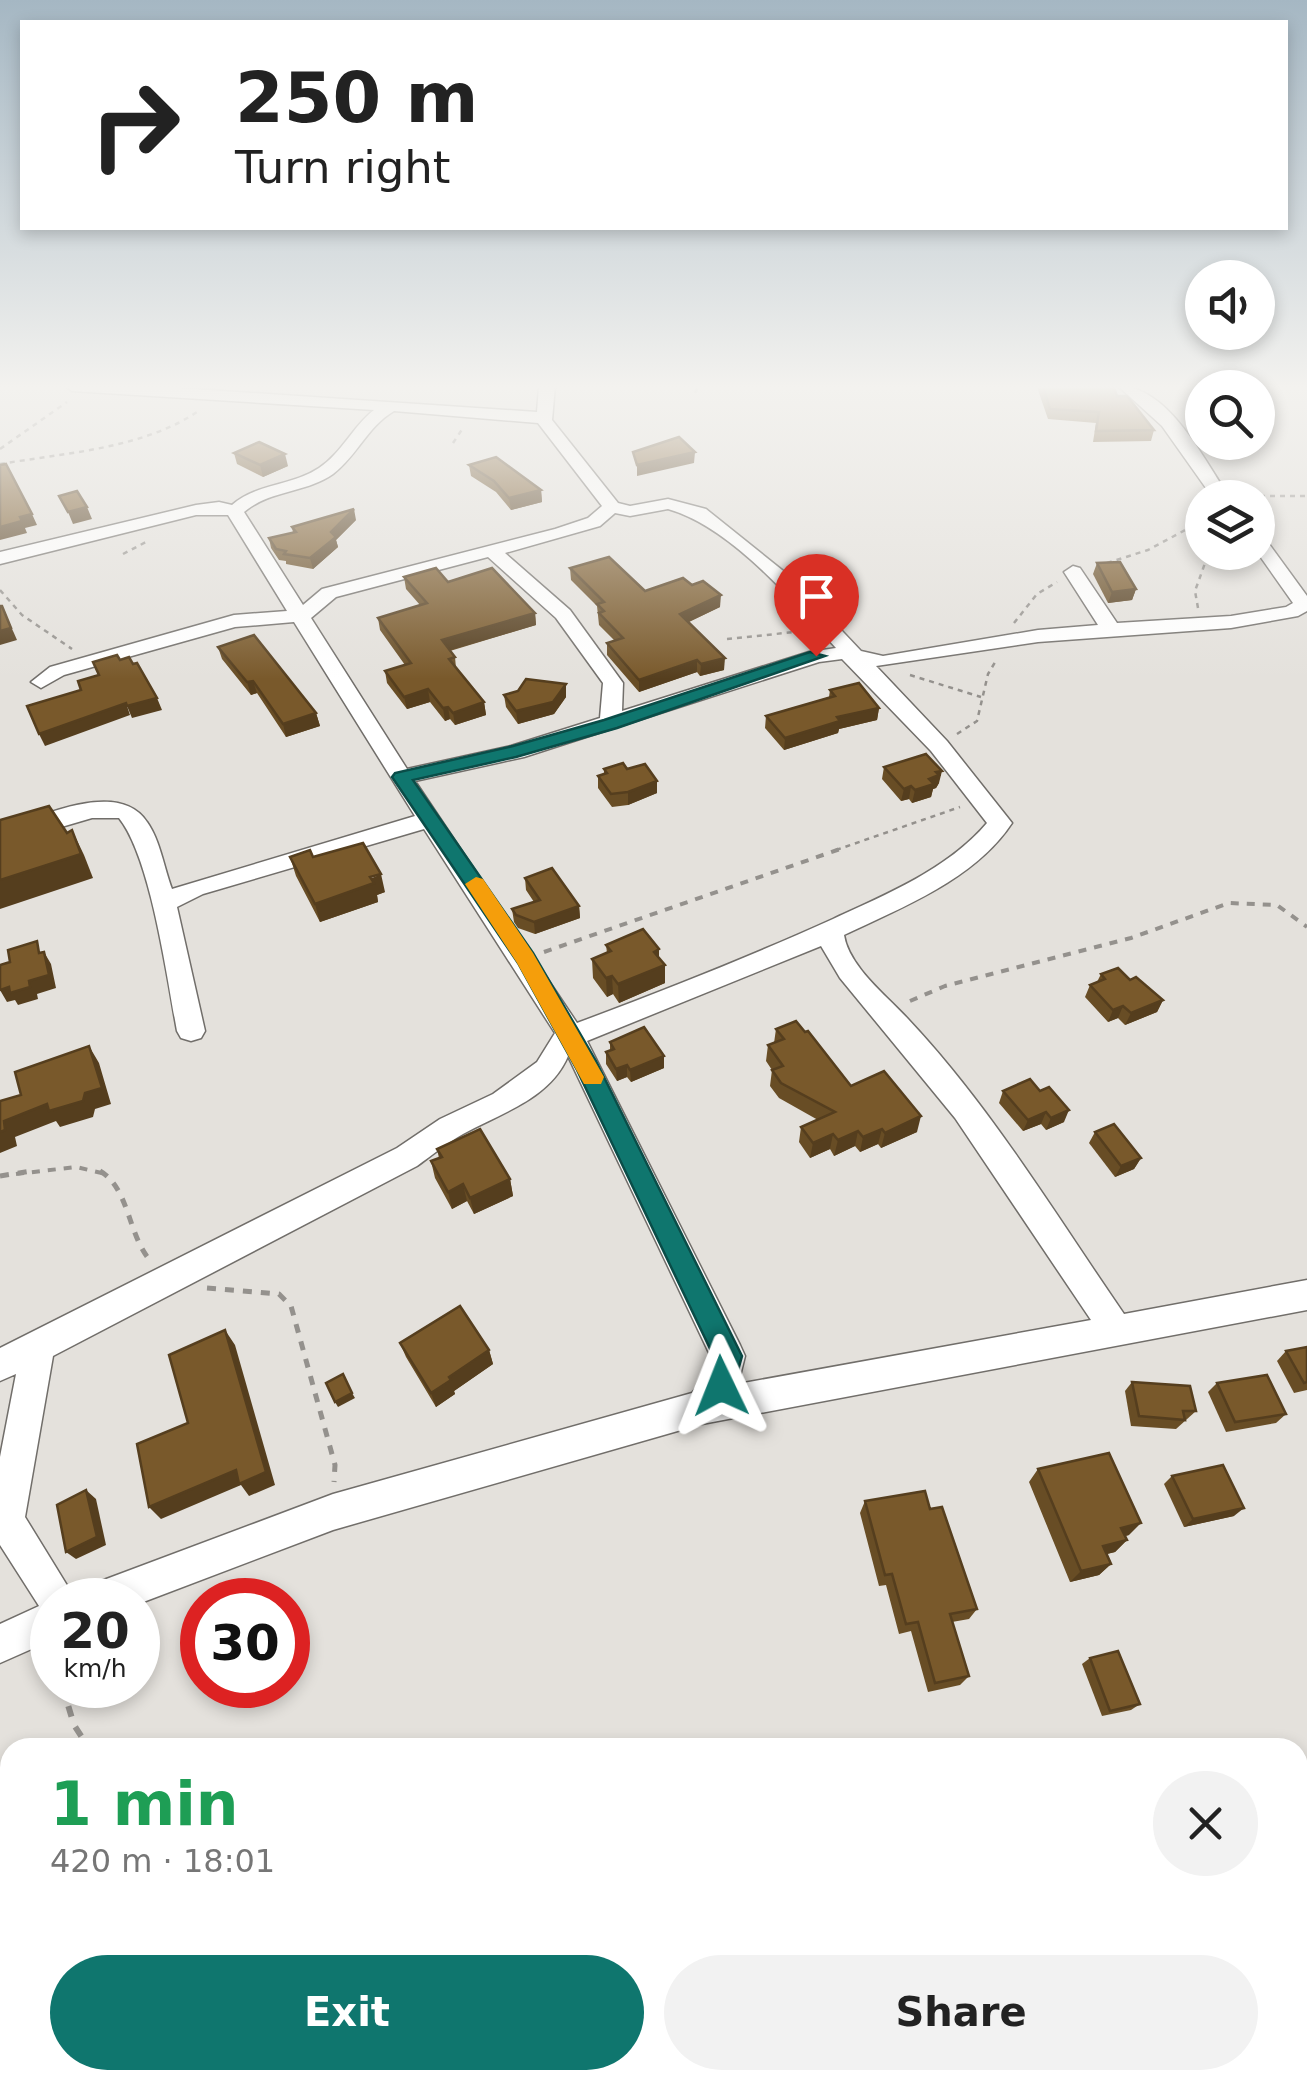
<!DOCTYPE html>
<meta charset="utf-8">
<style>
:root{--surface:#fff;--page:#f2f2f2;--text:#222;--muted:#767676;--accent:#0f766e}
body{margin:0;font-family:"DejaVu Sans",sans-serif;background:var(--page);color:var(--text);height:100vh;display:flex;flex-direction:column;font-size:38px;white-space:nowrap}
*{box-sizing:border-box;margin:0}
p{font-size:32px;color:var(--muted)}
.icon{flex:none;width:55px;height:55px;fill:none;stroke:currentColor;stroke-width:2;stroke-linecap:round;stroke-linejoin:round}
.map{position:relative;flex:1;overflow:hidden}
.side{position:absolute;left:0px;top:1738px;width:1308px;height:352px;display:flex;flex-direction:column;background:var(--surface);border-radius:30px 30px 0 0;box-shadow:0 5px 15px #0003}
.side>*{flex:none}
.top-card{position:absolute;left:20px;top:20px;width:1268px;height:210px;border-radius:0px;box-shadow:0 5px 15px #0003;background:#fff;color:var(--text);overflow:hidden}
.controls{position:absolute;left:1185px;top:260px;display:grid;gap:20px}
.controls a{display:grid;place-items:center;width:90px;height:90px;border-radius:50%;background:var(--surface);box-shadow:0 5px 15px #0003;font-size:50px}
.speed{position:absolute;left:30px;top:1578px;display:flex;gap:20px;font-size:50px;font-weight:700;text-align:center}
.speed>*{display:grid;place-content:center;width:130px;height:130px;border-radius:50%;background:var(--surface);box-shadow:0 5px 15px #0003;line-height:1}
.speed small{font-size:25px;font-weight:400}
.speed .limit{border:15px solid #d22;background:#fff;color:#111}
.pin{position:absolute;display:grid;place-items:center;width:85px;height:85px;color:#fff;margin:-102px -42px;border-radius:50% 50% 50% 0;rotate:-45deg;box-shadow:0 0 10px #0007}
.pin .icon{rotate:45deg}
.me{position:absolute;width:110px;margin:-55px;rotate:358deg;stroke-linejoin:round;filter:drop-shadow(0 0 8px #0008)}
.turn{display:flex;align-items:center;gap:35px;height:210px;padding:0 50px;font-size:45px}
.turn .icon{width:130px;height:130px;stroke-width:2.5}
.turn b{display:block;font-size:70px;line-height:85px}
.round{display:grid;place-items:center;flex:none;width:105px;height:105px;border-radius:52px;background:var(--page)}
.headline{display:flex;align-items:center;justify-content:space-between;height:170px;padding:0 50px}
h1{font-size:60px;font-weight:700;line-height:75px;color:#1e9e55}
.primary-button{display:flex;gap:20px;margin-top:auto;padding:20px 50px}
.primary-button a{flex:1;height:115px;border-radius:60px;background:var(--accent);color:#fff;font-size:40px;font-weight:700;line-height:115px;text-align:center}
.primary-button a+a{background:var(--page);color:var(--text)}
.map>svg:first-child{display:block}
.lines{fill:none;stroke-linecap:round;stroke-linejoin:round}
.street-casing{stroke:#716e6a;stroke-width:3}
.path-far3{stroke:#94918d;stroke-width:2.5;stroke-dasharray:5 5;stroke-linecap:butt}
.path-far2{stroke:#94918d;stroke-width:4;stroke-dasharray:8 8;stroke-linecap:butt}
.path-far1{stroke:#94918d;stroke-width:5;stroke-dasharray:9 9;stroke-linecap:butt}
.path{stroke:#94918d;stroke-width:6;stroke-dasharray:11 11;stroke-linecap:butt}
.street{fill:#fff;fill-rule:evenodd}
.wall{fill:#684d25}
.shaded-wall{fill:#553e1e}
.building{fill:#79592b;stroke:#553e1e;stroke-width:2.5}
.route{fill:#0f766e;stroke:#0a4d48;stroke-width:2.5}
.slow{fill:#f59e0b}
</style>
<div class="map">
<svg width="1307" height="2088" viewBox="0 0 1307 2088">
<rect width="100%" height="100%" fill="#e4e1dc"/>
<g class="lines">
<defs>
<g id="street">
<path d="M65,386h83l389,26 2,-26h16l-3,34 66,83 12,3 38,-7 38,10 86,69 69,73 22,5 155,-26 60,-5 -34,-53 9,-6 7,2 37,55 114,-7 55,-9 7,-4 -36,-51 1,-16 6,1 43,59v15l-9,5 -67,12 -193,14 -162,24 71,75 65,82c-37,56 -109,84 -168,112 5,32 43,61 64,84 83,88 147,195 216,295l183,-34v30l-605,114 -369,106 -195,74v-4h-59l6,-13 248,-93 359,-101 14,-16 5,-20 -143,-301c-18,43 -67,57 -105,78 -16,9 -31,21 -46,32l-364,190 -28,161 51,83h-24v40l-52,23v-39l39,-18 -39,-61v-88l16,-83 -16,7v-33l397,-200 43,-29 53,-25 44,-32 18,-29 -131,-204 -221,65 -26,13 28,124 -4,7 -10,3 -10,-3 -4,-7c-10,-53 -26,-173 -58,-213h-27l-92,27v-16c40,-11 118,-51 147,-7 13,18 17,46 25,67l243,-73 -121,-194 -59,5 -171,48 -23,13 -10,-6 19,-15 184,-52 53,-4 -59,-96h-32l-196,49v-12l196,-47 23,-3 13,3c25,-22 60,-19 87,-37 23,-15 34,-42 55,-58l-302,-19zM394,411l144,12 64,83 -14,12 -33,11 -233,60 -19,16 -59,-93c26,-22 62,-19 89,-38 24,-18 34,-47 61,-63zM668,509c63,18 124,91 168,139l-27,4 -187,59 1,-28 -53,-73 -65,-57 95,-27 15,-13 15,3zM488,557l68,61 47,65 -3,35 -89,28 -104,23 -96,-151 25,-21zM842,659l89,92 56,72c-39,46 -100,71 -154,96 -84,38 -170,72 -256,104l-162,-242 109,-24 295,-95zM821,946l19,32 115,140 136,202 -353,64 7,-28 -5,-11 -153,-304z"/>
<path d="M1118,386c51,0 86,74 112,112h-17l-51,-72z"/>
</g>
</defs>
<use href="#street" class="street-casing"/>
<g class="path-far3">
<polyline points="695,393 699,386"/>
<polyline points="453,443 463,428"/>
<polyline points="0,449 67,402"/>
<path d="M0,464c65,-11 141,-15 197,-52"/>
<polyline points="1240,496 1307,496"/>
<polyline points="123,554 146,542"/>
<polyline points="1107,563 1148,550 1202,521"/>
<polyline points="0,590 22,615 72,649"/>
<polyline points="1198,608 1195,591 1209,552"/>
<polyline points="1014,623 1037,594 1057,582"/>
<polyline points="727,639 795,632 807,635"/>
<polyline points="910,675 981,697"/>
<polyline points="957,734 977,721 988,674 997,659"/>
<polyline points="836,850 960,807"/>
</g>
<g class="path-far2">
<polyline points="544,952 843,848"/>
<polyline points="910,1001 945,986 1131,938 1229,903 1277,905 1307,927"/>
<polyline points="16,1174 76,1167 106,1174"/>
</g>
<g class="path-far1">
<path d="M100,1171c29,17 28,63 49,88"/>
<polyline points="0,1176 31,1171"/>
<polyline points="207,1288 279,1294 291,1306 335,1465 334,1482"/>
</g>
<g class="path">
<polyline points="62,1685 74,1725 89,1748"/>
<polyline points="0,2079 10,2070"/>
</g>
<use href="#street" class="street"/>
</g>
<g class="wall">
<polygon points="1039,386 1093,386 1117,396 1154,430 1151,441 1093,442 1096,423 1048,419 1038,390"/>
<polygon points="234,453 288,466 263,477 237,464"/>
<polygon points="469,465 541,490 542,502 511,510 496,492 471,476"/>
<polygon points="356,520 336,540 338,547 313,569 286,564 286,561 279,560 271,548 269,538 293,533 292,527"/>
<polygon points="1097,563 1136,589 1132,600 1108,603 1093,574"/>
<polygon points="570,568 645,591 720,607 689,622 724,670 700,676 697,672 639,692 607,655 607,643 614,640 599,625 597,606 571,580"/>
<polygon points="404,577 448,582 535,613 536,625 450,651 455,657 456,668 484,702 486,715 455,725 450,719 445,721 430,702 407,709 387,683 385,671 405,665 380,630 378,618 420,605 406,589"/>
<polygon points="218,647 316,713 320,726 286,737 257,693 251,695 222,659"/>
<polygon points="830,690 879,708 877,720 839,729 838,733 784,750 765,728 766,716 829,697"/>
<polygon points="518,691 566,697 554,714 518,724 506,707 504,695"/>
<polygon points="884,767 939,783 936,788 933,789 931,797 912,803 909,799 901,801 882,779"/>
<polygon points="604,769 627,769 657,793 628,805 612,807 598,788 598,776 604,774"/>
<polygon points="290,857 313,857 385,892 377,895 378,902 320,922 296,876"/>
<polygon points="525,878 579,906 580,918 535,934 518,928 514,922 512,909 534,902 526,890"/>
<polygon points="606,945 659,958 665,965 665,983 619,1003 613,994 607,997 593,978 592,959 607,953"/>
<polygon points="1101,974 1130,980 1163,1000 1157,1012 1125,1025 1118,1018 1108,1022 1085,997 1090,985 1097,982"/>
<polygon points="776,1029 851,1086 917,1132 881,1148 878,1144 860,1152 855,1146 834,1156 830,1149 810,1158 799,1142 801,1127 818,1120 779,1098 770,1086 772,1070 766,1061 768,1045 774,1043"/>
<polygon points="610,1042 664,1056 664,1068 631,1082 627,1077 617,1081 606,1064 606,1052 610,1050"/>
<polygon points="1003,1091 1064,1122 1046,1130 1041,1124 1023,1131 999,1103"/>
<polygon points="1095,1132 1141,1158 1134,1169 1115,1177 1089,1143"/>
<polygon points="437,1149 510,1179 513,1196 474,1214 467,1201 452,1209 435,1178 431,1161 439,1158"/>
<polygon points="400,1343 489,1350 493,1364 454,1391 455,1394 436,1407 406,1357"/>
<polygon points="1307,1347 1307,1390 1294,1393 1277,1361 1286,1351"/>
<polygon points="1132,1382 1196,1411 1176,1429 1131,1426 1125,1391"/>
<polygon points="1217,1383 1286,1414 1276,1423 1226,1432 1208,1392"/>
<polygon points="1038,1469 1129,1535 1125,1536 1127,1540 1115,1552 1106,1554 1111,1564 1099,1575 1070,1582 1029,1482"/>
<polygon points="1172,1476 1234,1516 1184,1527 1164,1484"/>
<polygon points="865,1501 930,1509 977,1609 969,1619 952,1622 969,1676 960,1685 928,1692 911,1631 899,1634 886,1585 879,1586 860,1513"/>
<polygon points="1090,1658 1140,1704 1131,1710 1102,1716 1082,1664"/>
</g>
<g class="shaded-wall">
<polygon points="695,452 694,463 637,476 637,465"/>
<polygon points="285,454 288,466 263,477 260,465"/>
<polygon points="541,490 542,502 511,510 509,498"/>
<polygon points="87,507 92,519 73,524 68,512"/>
<polygon points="354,509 356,520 336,540 338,547 313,569 310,558 331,532"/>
<polygon points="32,514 37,525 25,528 27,533 0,540 0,527 20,517"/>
<polygon points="1136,589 1132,600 1108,603 1112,592"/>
<polygon points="721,595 720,607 680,626 680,614"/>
<polygon points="2,606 17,640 0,645 0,631"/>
<polygon points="535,613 536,625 444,652 442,640"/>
<polygon points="725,658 724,670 700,676 701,664"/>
<polygon points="697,660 697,672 639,692 639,680"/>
<polygon points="253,681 257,693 251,695 247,682"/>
<polygon points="566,684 566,697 554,714 518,724 516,711"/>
<polygon points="428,689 430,702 407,709 404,697"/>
<polygon points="157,698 162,710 132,718 127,706"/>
<polygon points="484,702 486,715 455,725 453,713"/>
<polygon points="126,703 130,715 45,746 39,734"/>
<polygon points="448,707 450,719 445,721 443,708"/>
<polygon points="879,708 877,720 839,729 838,733 784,750 785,738 837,717"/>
<polygon points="316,713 320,726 286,737 283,724"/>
<polygon points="942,771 939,783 936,788 933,789 931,797 912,803 915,790 936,772"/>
<polygon points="657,781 657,793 628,805 628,792"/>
<polygon points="911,786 909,799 901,801 904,789"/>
<polygon points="72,830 84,855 93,878 0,909 0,880"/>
<polygon points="381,874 385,892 377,895 378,902 320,922 315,904"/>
<polygon points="579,906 580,918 535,934 534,922"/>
<polygon points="659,949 659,967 665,965 665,983 619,1003 618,984 654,952"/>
<polygon points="44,952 51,964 56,988 37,994 38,999 18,1005 15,1000 7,1002 0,990 29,981"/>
<polygon points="612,976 613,994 607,997 606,978"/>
<polygon points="1163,1000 1157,1012 1125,1025 1131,1013"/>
<polygon points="1123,1006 1118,1018 1108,1022 1113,1010"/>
<polygon points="89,1046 99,1063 111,1104 95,1109 93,1117 60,1127 56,1121 15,1137 17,1146 0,1153 0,1132 4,1121"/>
<polygon points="664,1056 664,1068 631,1082 630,1070"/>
<polygon points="627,1065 627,1077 617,1081 616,1069"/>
<polygon points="1069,1110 1064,1122 1046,1130 1051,1118"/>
<polygon points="1046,1112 1041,1124 1023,1131 1028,1120"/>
<polygon points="921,1116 917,1132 881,1148 885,1133"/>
<polygon points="882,1129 878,1144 860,1152 863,1137"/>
<polygon points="858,1131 855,1146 834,1156 838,1140"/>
<polygon points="833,1134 830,1149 810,1158 813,1143"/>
<polygon points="1141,1158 1134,1169 1115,1177 1121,1166"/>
<polygon points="510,1179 513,1196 474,1214 470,1198"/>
<polygon points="463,1184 467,1201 452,1209 448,1192"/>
<polygon points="225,1330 235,1345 275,1485 249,1496 241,1485 161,1519 149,1507 236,1470"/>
<polygon points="489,1350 493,1364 454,1391 455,1394 436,1407 431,1393 449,1377"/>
<polygon points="352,1393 355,1398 338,1407 335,1402"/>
<polygon points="86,1490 96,1499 106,1545 76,1559 66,1552"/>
<polygon points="1244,1508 1234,1516 1184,1527 1193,1519"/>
<polygon points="1141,1523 1129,1535 1110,1540 1121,1528"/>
<polygon points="1127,1540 1115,1552 1092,1558 1103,1546"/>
<polygon points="1111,1564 1099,1575 1070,1582 1081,1571"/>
</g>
<g class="building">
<polygon points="1043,386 1093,386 1114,388 1117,396 1127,396 1154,430 1096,431 1099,412 1050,409"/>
<polygon points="679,437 695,452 637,465 633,452"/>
<polygon points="259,442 285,454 260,465 234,453"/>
<polygon points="496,457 541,490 509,498 494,481 469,465"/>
<polygon points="6,464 32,514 20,517 22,521 0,527 0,465"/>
<polygon points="77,491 87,507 68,512 59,496"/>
<polygon points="354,509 331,532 336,537 310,558 284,554 286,551 276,549 269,538 296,532 292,527"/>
<polygon points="609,557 645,591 683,578 692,585 703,581 721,595 680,614 725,658 701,664 697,660 639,680 607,643 623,638 599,613 604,611 597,604 604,602 570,568"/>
<polygon points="1120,562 1136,589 1112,592 1097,563"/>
<polygon points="436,568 448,582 492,568 535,613 442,640 455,657 449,659 484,702 453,713 448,707 443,708 428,689 404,697 385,671 411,663 378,618 427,603 404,577"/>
<polygon points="0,606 2,606 11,628 0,631"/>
<polygon points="254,635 316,713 283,724 253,681 247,682 218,647"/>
<polygon points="117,655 120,660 129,657 133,664 137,663 157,698 127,706 126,703 39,734 27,706 81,690 78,681 99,675 93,662"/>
<polygon points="526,679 566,684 553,702 516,711 504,695 518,691"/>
<polygon points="859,683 879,708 837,717 840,721 785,738 766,716 835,696 830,690"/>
<polygon points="926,754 942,771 936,772 939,775 929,779 934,784 915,790 911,786 904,789 884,767"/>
<polygon points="623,763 627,769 645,764 657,781 628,792 611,794 598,776 607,773 604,769"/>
<polygon points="49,806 67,833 72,830 81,854 0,880 0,820"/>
<polygon points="363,843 381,874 370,877 374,883 315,904 290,857 310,850 313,857"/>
<polygon points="552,868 579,906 534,922 516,915 512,909 540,900 525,878"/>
<polygon points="643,929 659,949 654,952 665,965 618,984 612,976 606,978 592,959 611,951 606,945"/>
<polygon points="37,941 39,953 44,952 49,975 29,981 30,987 10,993 9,987 0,990 0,965 10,962 8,950"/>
<polygon points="1118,968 1130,980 1136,977 1163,1000 1131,1013 1123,1006 1113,1010 1090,985 1105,979 1101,974"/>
<polygon points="796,1021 805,1032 808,1031 851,1086 884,1071 921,1116 885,1133 882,1129 863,1137 858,1131 838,1140 833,1134 813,1143 801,1127 835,1112 781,1083 772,1070 783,1066 768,1045 784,1039 776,1029"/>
<polygon points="644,1027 664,1056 630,1070 627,1065 616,1069 606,1052 614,1049 610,1042"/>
<polygon points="89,1046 102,1088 85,1093 83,1101 49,1111 47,1104 4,1121 5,1130 0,1132 0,1101 21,1095 15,1072"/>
<polygon points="1030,1079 1040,1091 1049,1087 1069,1110 1051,1118 1046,1112 1028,1120 1003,1091"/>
<polygon points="1114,1124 1141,1158 1121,1166 1095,1132"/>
<polygon points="480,1129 510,1179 470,1198 463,1184 448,1192 431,1161 442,1157 437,1149"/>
<polygon points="460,1306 489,1350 449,1377 451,1380 431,1393 400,1343"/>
<polygon points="225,1330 266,1472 239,1484 236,1470 149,1507 137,1444 188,1423 169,1355"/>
<polygon points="1307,1347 1307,1382 1304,1383 1286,1351"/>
<polygon points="343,1374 352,1393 335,1402 326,1383"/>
<polygon points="1267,1375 1286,1414 1235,1422 1217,1383"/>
<polygon points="1132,1382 1190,1386 1196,1411 1183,1411 1185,1420 1139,1416"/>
<polygon points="1109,1453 1141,1523 1121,1528 1127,1540 1103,1546 1111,1564 1081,1571 1038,1469"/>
<polygon points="1223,1465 1244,1508 1193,1519 1172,1476"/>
<polygon points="86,1490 97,1537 66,1552 57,1505"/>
<polygon points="925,1491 930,1509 942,1507 977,1609 950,1614 969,1676 935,1683 918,1622 906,1624 892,1574 885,1575 865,1501"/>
<polygon points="1118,1651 1140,1704 1110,1711 1090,1658"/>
</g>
<linearGradient id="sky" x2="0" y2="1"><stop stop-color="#a5b7c3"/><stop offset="0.57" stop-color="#f3f2ef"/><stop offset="1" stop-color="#f3f2ef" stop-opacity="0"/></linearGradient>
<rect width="1307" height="679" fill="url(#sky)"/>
<polygon class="route" points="810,652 825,656 617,728 516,757 413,780 533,953 596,1061 742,1356 731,1395 721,1399 711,1395 707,1386 714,1357 577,1070 518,963 392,777 395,773 513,746 604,720"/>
<polygon class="slow" points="476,877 483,879 533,953 604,1077 601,1084 584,1084 517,963 465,884"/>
</svg>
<div class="controls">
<a><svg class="icon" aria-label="sound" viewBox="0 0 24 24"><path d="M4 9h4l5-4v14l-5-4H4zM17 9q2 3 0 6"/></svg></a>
<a><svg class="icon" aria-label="search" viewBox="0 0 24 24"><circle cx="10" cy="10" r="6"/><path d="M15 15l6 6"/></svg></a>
<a><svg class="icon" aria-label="layers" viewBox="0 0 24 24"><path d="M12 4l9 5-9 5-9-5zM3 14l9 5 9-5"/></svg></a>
</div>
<div class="speed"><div>20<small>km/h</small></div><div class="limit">30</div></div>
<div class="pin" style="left:816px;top:656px;background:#d93025"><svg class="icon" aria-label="arrive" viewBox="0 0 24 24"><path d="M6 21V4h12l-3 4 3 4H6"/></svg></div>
<svg class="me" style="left:721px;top:1386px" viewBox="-20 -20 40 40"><path d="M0-17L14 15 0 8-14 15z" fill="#0f766e" stroke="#fff" stroke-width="4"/></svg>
<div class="top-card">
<div class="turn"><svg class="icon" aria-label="right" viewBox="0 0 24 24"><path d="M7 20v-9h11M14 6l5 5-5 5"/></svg><div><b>250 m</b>Turn right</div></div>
</div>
<section class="side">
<div class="headline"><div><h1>1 min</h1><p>420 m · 18:01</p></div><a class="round"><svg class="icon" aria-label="close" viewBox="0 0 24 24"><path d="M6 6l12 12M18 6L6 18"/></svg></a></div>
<div class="primary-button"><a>Exit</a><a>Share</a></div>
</section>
</div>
